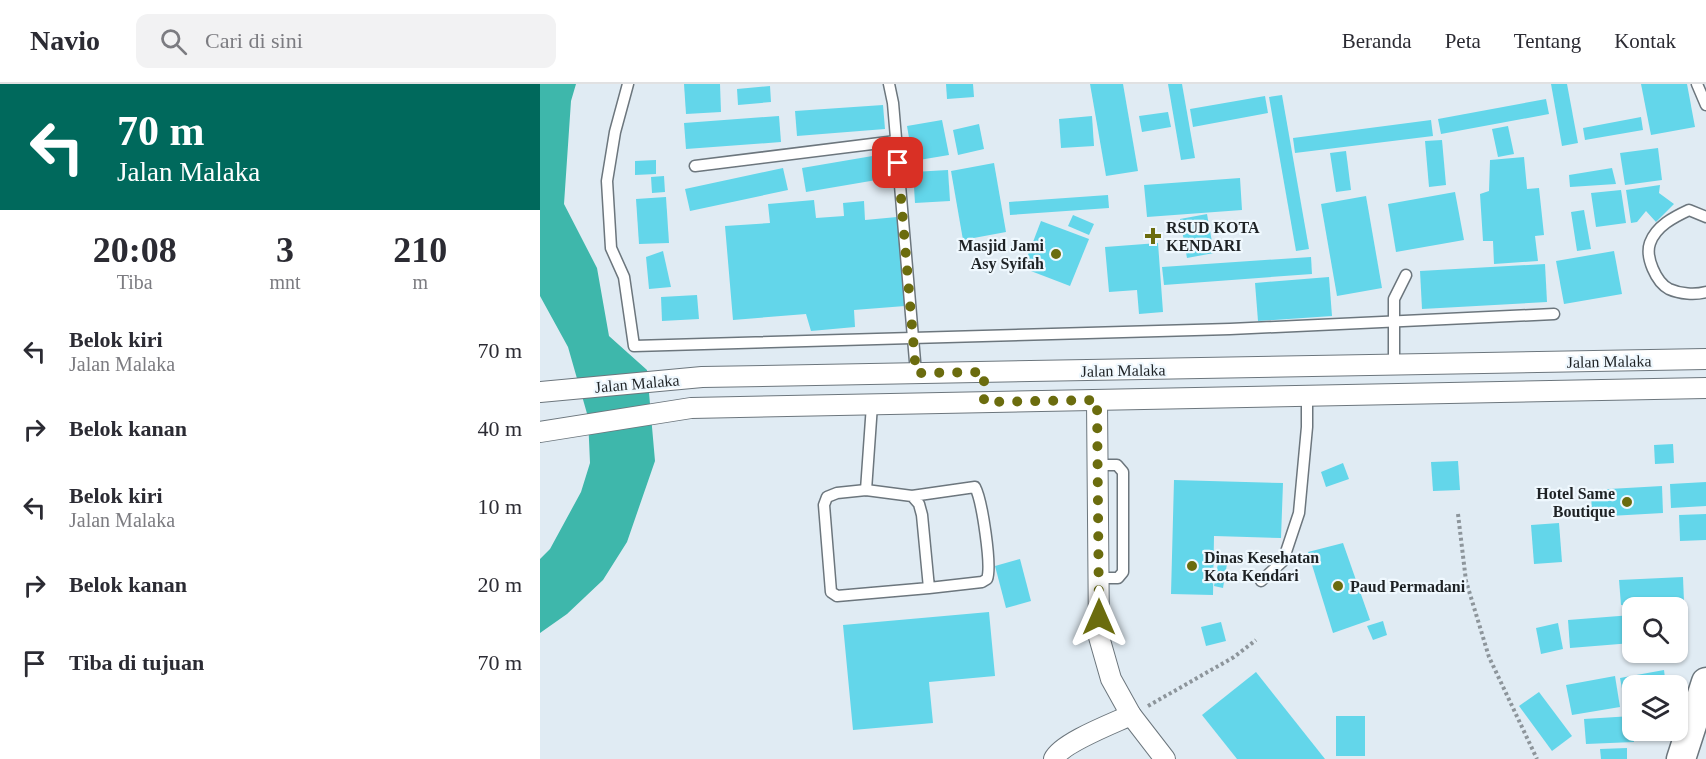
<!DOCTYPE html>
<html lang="id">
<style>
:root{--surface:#fff;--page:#f2f2f3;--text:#2b2b33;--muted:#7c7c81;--line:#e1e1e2}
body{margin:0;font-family:"Times New Roman",serif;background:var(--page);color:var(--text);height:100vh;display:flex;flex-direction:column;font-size:22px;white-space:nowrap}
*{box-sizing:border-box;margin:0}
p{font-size:20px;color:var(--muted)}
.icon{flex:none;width:33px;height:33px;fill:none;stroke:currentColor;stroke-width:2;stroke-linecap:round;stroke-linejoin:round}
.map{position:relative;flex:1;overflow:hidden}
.panel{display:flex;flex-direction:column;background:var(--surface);width:540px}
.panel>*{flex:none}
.top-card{background:#00695c;color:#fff;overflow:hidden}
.controls{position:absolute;left:1082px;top:513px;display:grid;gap:12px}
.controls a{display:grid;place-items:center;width:66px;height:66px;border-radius:12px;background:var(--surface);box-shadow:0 2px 4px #0004;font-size:30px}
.pin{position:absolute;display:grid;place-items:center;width:51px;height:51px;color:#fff;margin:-26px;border-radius:12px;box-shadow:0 3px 9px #0006}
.me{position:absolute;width:66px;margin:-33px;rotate:0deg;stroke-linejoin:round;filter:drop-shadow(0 0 4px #0008)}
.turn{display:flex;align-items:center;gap:21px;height:126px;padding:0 18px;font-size:27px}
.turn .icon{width:78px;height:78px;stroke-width:2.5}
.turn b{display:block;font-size:42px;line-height:51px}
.eta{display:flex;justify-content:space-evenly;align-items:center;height:102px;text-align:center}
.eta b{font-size:36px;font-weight:700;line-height:42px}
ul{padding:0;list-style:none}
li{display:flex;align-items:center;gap:18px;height:78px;padding:0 18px}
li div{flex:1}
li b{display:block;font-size:22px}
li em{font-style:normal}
header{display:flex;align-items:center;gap:36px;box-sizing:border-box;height:84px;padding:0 30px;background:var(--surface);border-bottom:2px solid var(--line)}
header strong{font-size:28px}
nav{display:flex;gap:33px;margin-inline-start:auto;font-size:21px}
.search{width:420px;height:54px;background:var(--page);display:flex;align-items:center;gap:15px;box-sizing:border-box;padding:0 21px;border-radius:12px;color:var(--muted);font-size:22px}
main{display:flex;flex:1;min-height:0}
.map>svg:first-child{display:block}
.water{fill:#3eb7ab}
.building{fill:#63d6ea}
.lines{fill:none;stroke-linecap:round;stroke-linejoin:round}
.lane-casing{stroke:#6c767d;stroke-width:13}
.street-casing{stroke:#6c767d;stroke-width:22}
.secondary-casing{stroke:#6c767d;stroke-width:31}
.path{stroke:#8d959b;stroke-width:4;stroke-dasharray:3 3;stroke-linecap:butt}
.lane{stroke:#fff;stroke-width:10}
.street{stroke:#fff;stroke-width:20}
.secondary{stroke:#fff;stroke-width:28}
.route{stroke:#6b6c0e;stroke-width:10;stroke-dasharray:0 18}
.poi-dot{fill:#6b6c0e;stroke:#eff8fe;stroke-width:2}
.labels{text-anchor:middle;stroke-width:4.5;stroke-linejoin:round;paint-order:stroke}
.poi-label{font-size:16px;font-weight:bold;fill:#1e2225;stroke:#eff8fe;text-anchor:start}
.street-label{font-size:16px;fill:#1e2225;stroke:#eff8fe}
</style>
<header>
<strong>Navio</strong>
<div class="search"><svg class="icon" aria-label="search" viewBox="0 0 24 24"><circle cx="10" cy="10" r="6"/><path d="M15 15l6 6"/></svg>Cari di sini</div>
<nav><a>Beranda</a><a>Peta</a><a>Tentang</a><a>Kontak</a></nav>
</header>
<main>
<section class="panel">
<div class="top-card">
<div class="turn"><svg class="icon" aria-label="left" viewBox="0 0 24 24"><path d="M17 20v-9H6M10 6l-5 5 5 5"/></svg><div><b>70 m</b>Jalan Malaka</div></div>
</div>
<div class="eta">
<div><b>20:08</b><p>Tiba</p></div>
<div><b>3</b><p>mnt</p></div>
<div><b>210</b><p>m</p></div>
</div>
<ul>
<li><svg class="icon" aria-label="left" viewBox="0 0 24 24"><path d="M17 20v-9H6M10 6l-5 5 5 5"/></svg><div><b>Belok kiri</b><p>Jalan Malaka</p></div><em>70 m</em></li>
<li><svg class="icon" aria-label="right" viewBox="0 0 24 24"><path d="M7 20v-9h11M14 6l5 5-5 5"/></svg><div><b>Belok kanan</b></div><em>40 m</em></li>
<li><svg class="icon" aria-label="left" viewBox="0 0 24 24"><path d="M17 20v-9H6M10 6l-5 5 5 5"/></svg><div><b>Belok kiri</b><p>Jalan Malaka</p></div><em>10 m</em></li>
<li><svg class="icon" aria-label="right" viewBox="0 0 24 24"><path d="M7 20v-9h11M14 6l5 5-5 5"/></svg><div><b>Belok kanan</b></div><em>20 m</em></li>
<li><svg class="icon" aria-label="arrive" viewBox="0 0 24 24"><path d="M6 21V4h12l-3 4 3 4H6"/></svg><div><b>Tiba di tujuan</b></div><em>70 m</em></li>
</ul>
</section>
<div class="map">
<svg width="1166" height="675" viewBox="0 0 1166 675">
<rect width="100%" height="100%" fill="#e0ebf3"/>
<polygon class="water" points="0,0 36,0 31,17 24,120 57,184 69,252 107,286 115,377 87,458 63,496 27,530 0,549 0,475 10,465 41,408 50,379 48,333 28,263 0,212"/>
<g class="building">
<polygon points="144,0 180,0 181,28 146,30"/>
<polygon points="406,0 433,0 434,13 407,15"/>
<polygon points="550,0 583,0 598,87 566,92"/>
<polygon points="628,0 642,0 655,74 641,76"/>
<polygon points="1011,0 1027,0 1038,59 1022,62"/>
<polygon points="1101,0 1147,0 1155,43 1111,51"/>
<polygon points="230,2 231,18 198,21 197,5"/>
<polygon points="742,11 769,165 756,167 729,13"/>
<polygon points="725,12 728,29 653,43 650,25"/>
<polygon points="1006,15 1009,30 901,50 898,35"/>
<polygon points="343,21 345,45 257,52 255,27"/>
<polygon points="628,28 631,43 602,48 599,32"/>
<polygon points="239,32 241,58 146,65 144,39"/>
<polygon points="552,32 554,62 521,64 519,35"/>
<polygon points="1101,33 1103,46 1045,56 1043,44"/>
<polygon points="402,36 409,71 373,77 367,42"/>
<polygon points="891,36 893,52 755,69 753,54"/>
<polygon points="439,40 444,65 418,71 413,46"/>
<polygon points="968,42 974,70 958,73 952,45"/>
<polygon points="902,56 906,101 889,103 885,57"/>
<polygon points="1118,64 1122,96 1085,101 1080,69"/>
<polygon points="806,67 811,106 796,108 790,69"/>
<polygon points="350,69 354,93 266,108 262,84"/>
<polygon points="984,73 987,105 999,104 1004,151 995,152 998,177 954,180 953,157 943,157 940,110 949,107 950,76"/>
<polygon points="116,76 116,90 95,91 95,77"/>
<polygon points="454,79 466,148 423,156 411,87"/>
<polygon points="243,84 248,106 150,127 145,105"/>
<polygon points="1072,84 1076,100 1030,103 1029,91"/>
<polygon points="408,86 410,117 375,119 373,88"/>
<polygon points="124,92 125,108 112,109 111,93"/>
<polygon points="700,94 702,126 607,133 604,101"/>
<polygon points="1120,101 1119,109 1134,120 1116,138 1106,127 1097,138 1091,139 1086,106"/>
<polygon points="1081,106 1086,139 1056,143 1051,109"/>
<polygon points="915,108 924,156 856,168 848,120"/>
<polygon points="568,111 569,124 470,131 469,118"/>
<polygon points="826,112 842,204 797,212 781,120"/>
<polygon points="126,113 129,159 99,160 96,115"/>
<polygon points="274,116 276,134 304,132 303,119 324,117 325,136 357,133 365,222 314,226 315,243 271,247 266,230 193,236 185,142 230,139 228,120"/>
<polygon points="1044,126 1051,165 1037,167 1031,128"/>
<polygon points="667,130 674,169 647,174 640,135"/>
<polygon points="533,131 554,140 549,151 528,142"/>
<polygon points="501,137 549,155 530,202 483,184"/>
<polygon points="618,159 623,228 599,230 597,206 569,208 565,163"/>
<polygon points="123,167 131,203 109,205 106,173"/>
<polygon points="1074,167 1082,210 1024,220 1016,177"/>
<polygon points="771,173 772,190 624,201 622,183"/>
<polygon points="1005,180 1007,218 882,225 880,187"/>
<polygon points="789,193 792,232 718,237 715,199"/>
<polygon points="157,211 159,235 122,237 121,213"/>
<polygon points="1133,360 1134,379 1115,380 1114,361"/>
<polygon points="918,377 920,406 893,407 891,378"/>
<polygon points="803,379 809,395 786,403 781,388"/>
<polygon points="634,396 743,399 741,454 674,452 673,511 631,510"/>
<polygon points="1166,398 1166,422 1131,424 1130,400"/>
<polygon points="1122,402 1123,429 1052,433 1051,406"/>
<polygon points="1166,430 1166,456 1140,457 1139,431"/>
<polygon points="1019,439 1022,478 994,480 991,441"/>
<polygon points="803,459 830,536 793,549 768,468"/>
<polygon points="480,475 491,517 466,524 455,482"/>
<polygon points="678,479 687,480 683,504 674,502"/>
<polygon points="1143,493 1144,518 1081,521 1079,496"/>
<polygon points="449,528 455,592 389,598 393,639 313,646 303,541"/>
<polygon points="1092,531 1092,559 1030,564 1028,536"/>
<polygon points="843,537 847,551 833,556 827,542"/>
<polygon points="681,538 686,557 666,562 661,543"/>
<polygon points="1018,539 1023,565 1001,570 996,544"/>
<polygon points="1124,586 1126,602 1092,602 1092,620 1085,621 1080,594"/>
<polygon points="716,588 785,675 697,675 662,631"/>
<polygon points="1075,592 1080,623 1032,631 1026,601"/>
<polygon points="999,608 1032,652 1012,667 979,622"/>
<rect x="796" y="632" width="29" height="40"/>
<polygon points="1092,632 1094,658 1046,660 1044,635"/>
<polygon points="1087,664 1087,675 1061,675 1060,665"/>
</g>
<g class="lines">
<defs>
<g id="lane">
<polyline points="88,0 75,48 67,97 71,164 84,193 94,262 690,245 1014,230"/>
<polyline points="349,0 353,19 376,289"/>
<polyline points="1157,0 1166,21"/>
<polyline points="155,82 356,57"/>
<path d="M1166,133l-17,-7c-15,7 -33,16 -39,33 -5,14 6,39 19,46 11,5 26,6 37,3"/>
<polyline points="854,281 854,215 866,191"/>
<polyline points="558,381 577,381 583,388 583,488 578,494 559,494"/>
<polyline points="326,406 332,321"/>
<path d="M372,412l7,8 3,11 7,73 -92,8 -6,-4 -7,-87 3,-8 10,-4 29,-3 46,6 63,-9c7,13 17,79 12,92l-5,3 -53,6"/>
<polyline points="721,497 743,477 759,429 767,343 767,312"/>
</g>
<g id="street">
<polyline points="0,308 162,293 1166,275"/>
<polyline points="557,316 559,553 571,595 591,631 625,675"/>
<polyline points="0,348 151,324 1166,304"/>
<path d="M514,675c7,-16 60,-36 77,-44"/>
</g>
<polyline id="secondary" points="1141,675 1166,598"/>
</defs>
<use href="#lane" class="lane-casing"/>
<use href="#street" class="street-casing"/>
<use href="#secondary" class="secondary-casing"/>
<g class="path">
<polyline points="918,430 926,497 949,573 997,675"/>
<polyline points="608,622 694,573 716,556"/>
</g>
<use href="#lane" class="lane"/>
<use href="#street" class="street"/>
<use href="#secondary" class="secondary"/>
</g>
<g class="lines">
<polyline class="route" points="358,79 376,289 444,288 444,318 557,316 559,533"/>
</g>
<g class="poi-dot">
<path d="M610 143h6v6h6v6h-6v6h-6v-6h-6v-6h6z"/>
<circle cx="516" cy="170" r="6"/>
<circle cx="1087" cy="418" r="6"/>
<circle cx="652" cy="482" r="6"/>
<circle cx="798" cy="502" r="6"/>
</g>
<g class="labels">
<g class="poi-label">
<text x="626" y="149">RSUD KOTA<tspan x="626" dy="18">KENDARI</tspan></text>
<text x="504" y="167" text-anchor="end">Masjid Jami<tspan x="504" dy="18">Asy Syifah</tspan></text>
<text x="1075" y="415" text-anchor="end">Hotel Same<tspan x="1075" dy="18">Boutique</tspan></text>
<text x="664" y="479">Dinas Kesehatan<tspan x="664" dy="18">Kota Kendari</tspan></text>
<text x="810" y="508">Paud Permadani</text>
</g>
<g class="street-label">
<text transform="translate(1069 277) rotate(-1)" y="6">Jalan Malaka</text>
<text transform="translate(583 286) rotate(-1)" y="6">Jalan Malaka</text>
<text transform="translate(97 299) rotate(-5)" y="6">Jalan Malaka</text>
</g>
</g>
</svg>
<div class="controls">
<a><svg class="icon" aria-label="search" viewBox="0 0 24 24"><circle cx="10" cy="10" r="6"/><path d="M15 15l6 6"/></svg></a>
<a><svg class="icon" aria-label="layers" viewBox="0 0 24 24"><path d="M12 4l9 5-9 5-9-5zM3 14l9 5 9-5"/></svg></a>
</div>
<div class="pin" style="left:358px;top:79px;background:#d93025"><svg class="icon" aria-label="arrive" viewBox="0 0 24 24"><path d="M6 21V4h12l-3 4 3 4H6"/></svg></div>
<svg class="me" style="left:559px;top:533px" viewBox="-20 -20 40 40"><path d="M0-17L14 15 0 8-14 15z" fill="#6b6c0e" stroke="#fff" stroke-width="4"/></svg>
</div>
</main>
